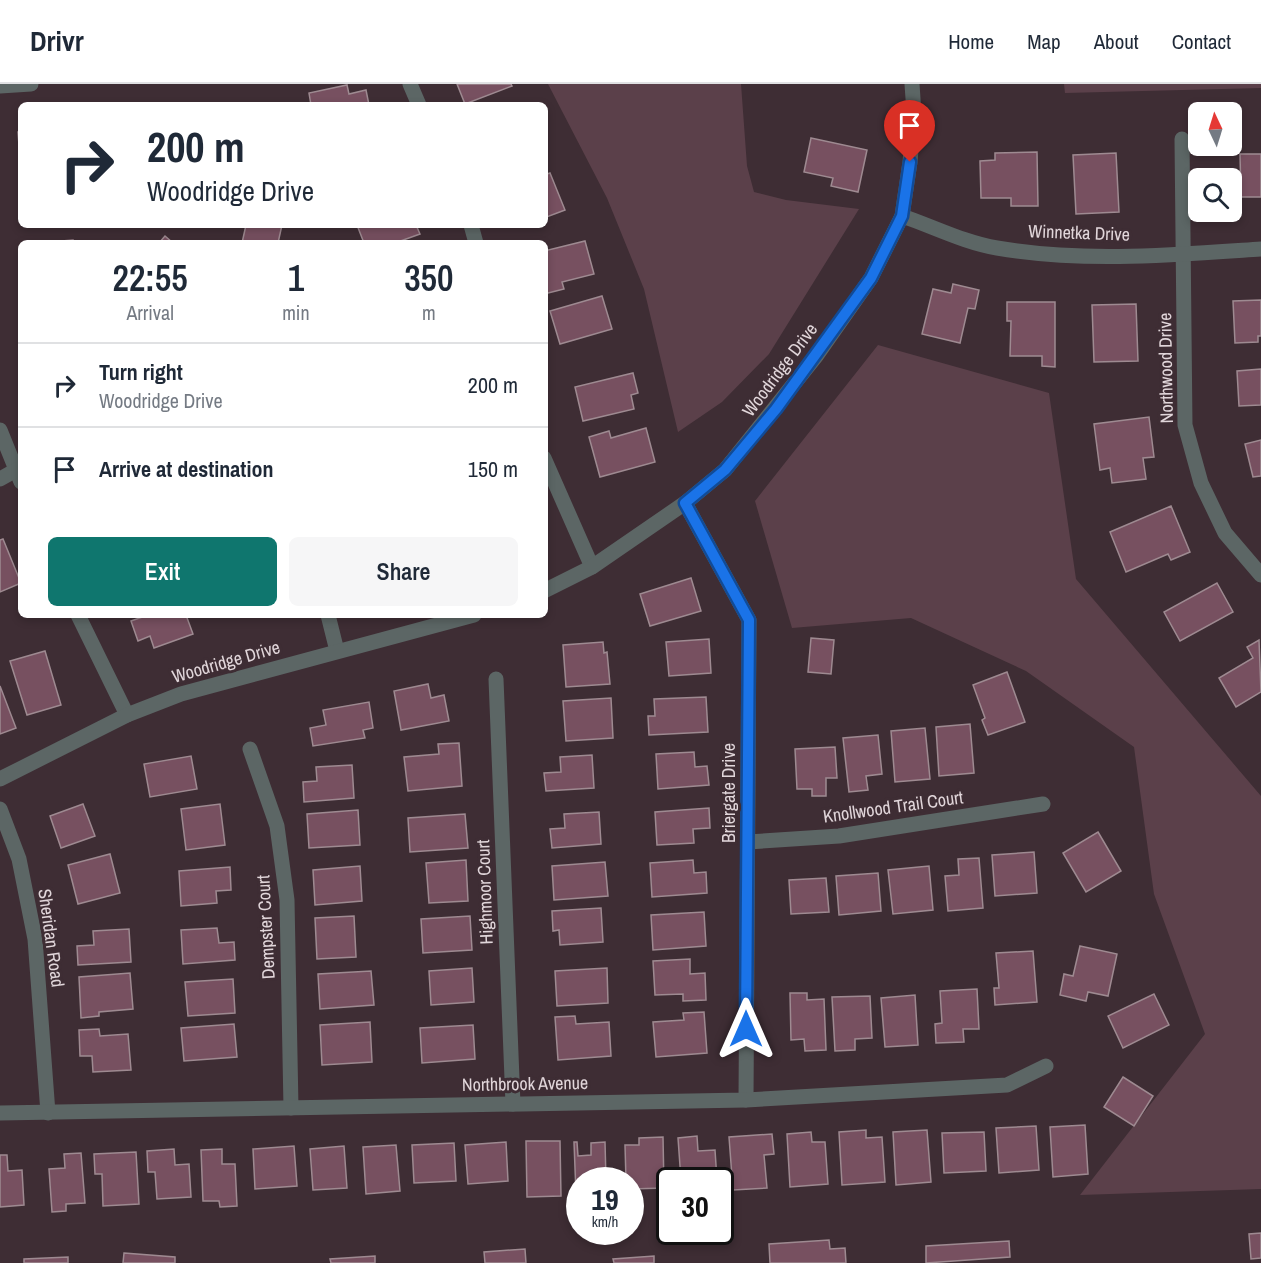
<!DOCTYPE html>
<style>
:root{--surface:#fff;--page:#f6f6f7;--text:#1f2937;--muted:#747a83;--line:#e0e1e3;--accent:#0f766e}
body{margin:0;font-family:"Archivo Narrow",sans-serif;background:var(--page);color:var(--text);height:100vh;display:flex;flex-direction:column;font-size:22px;white-space:nowrap}
*{box-sizing:border-box;margin:0}
p{font-size:20px;color:var(--muted)}
.icon{flex:none;width:33px;height:33px;fill:none;stroke:currentColor;stroke-width:2;stroke-linecap:round;stroke-linejoin:round}
.map{position:relative;flex:1;overflow:hidden}
.side{position:absolute;left:18px;top:156px;width:530px;height:378px;display:flex;flex-direction:column;background:var(--surface);border-radius:9px;box-shadow:0 3px 9px #0003}
.side>*{flex:none}
.hud{position:absolute;left:18px;top:18px;width:530px;height:126px;border-radius:9px;box-shadow:0 3px 9px #0003;background:#fff;color:var(--text);overflow:hidden}
.needle{width:39px;rotate:356deg}
.buttons{position:absolute;left:1188px;top:18px;display:grid;gap:12px}
.buttons a{display:grid;place-items:center;width:54px;height:54px;border-radius:9px;background:var(--surface);box-shadow:0 3px 9px #0003;font-size:30px}
.speed{position:absolute;left:566px;top:1083px;display:flex;gap:12px;font-size:30px;font-weight:700;text-align:center}
.speed>*{display:grid;place-content:center;width:78px;height:78px;border-radius:50%;background:var(--surface);box-shadow:0 3px 9px #0003;line-height:1}
.speed small{font-size:15px;font-weight:400}
.speed .limit{border:3px solid #111;border-radius:9px;background:#fff;color:#111}
.pin{position:absolute;display:grid;place-items:center;width:51px;height:51px;color:#fff;margin:-62px -26px;border-radius:50% 50% 50% 0;rotate:-45deg;box-shadow:0 0 6px #0007}
.pin .icon{rotate:45deg}
.me{position:absolute;width:66px;margin:-33px;rotate:0deg;stroke-linejoin:round;filter:drop-shadow(0 0 4px #0008)}
.turn{display:flex;align-items:center;gap:21px;height:126px;padding:0 30px;font-size:27px}
.turn .icon{width:78px;height:78px;stroke-width:2.5}
.turn b{display:block;font-size:42px;line-height:51px}
.eta{display:flex;justify-content:space-evenly;align-items:center;height:102px;text-align:center}
.eta b{font-size:36px;font-weight:600;line-height:42px}
.primary-button{display:flex;gap:12px;margin-top:auto;padding:12px 30px}
.primary-button a{flex:1;height:69px;border-radius:9px;background:var(--accent);color:#fff;font-size:24px;font-weight:600;line-height:69px;text-align:center}
.primary-button a+a{background:var(--page);color:var(--text)}
ul{padding:0;list-style:none}
li{display:flex;align-items:center;gap:18px;height:84px;padding:0 30px;border-top:2px solid var(--line)}
li div{flex:1}
li b{display:block;font-size:22px}
li em{font-style:normal}
header{display:flex;align-items:center;gap:36px;box-sizing:border-box;height:84px;padding:0 30px;background:var(--surface);border-bottom:2px solid var(--line)}
header strong{font-size:28px}
nav{display:flex;gap:33px;margin-inline-start:auto;font-size:21px}
.map>svg:first-child{display:block}
.green{fill:#5b404a}
.building{fill:#775060;stroke:#9e8a91;stroke-width:1.5}
.lines{fill:none;stroke-linecap:round;stroke-linejoin:round}
.minor{stroke:#5c6665;stroke-width:15}
.route-casing{stroke:#114b97;stroke-width:15}
.route{stroke:#1a73e8;stroke-width:10}
.labels{text-anchor:middle;stroke-width:6;stroke-linejoin:round;paint-order:stroke}
.street-label{font-size:18px;fill:#e1d6da;stroke:#3e2d34}
</style>
<header>
<strong>Drivr</strong>
<nav><a>Home</a><a>Map</a><a>About</a><a>Contact</a></nav>
</header>
<div class="map">
<svg width="1261" height="1179" viewBox="0 0 1261 1179">
<rect width="100%" height="100%" fill="#3e2d34"/>
<g class="green">
<polygon points="548,0 741,0 747,82 754,108 786,116 859,125 769,270 722,318 678,348 644,205 607,114"/>
<polygon points="1064,0 1261,0 1261,4 1065,9"/>
<polygon points="878,261 1049,309 1076,495 1261,712 1261,1105 1080,1111 1205,950 1154,810 1134,663 1026,587 911,534 792,544 755,417"/>
</g>
<g class="building">
<polygon points="457,0 511,0 512,2 465,20"/>
<polygon points="347,1 349,10 366,6 369,21 311,21 309,9"/>
<polygon points="18,48 21,48 21,88"/>
<polygon points="811,54 867,66 858,108 831,102 833,94 804,88"/>
<polygon points="1037,68 1038,122 1011,122 1011,114 981,114 980,77 995,76 995,69"/>
<polygon points="1116,69 1119,128 1076,130 1073,71"/>
<polygon points="1240,70 1261,70 1261,113 1241,113"/>
<polygon points="550,89 565,126 544,134 544,91"/>
<polygon points="246,141 282,141 278,159 242,159"/>
<polygon points="357,141 416,141 420,150 395,159 364,159"/>
<polygon points="165,152 173,159 159,159"/>
<polygon points="73,156 73,159 36,159"/>
<polygon points="585,157 594,190 562,198 564,205 544,210 544,167"/>
<polygon points="953,200 979,206 975,225 968,224 960,259 922,250 933,205 951,209"/>
<polygon points="602,212 612,245 560,260 550,227"/>
<polygon points="1261,216 1261,252 1258,252 1258,258 1235,259 1233,217"/>
<polygon points="1007,218 1055,218 1055,283 1042,282 1042,272 1010,272 1011,237 1007,237"/>
<polygon points="1136,220 1138,277 1094,278 1092,221"/>
<polygon points="1261,285 1261,321 1239,322 1237,287"/>
<polygon points="633,289 638,309 631,311 634,325 583,337 575,303"/>
<polygon points="1149,333 1154,373 1143,374 1146,395 1112,399 1110,384 1100,386 1094,340"/>
<polygon points="646,344 655,378 600,393 589,353 609,347 611,354"/>
<polygon points="1261,356 1261,392 1253,393 1245,360"/>
<polygon points="1171,422 1190,468 1171,476 1168,470 1126,488 1110,448"/>
<polygon points="3,455 21,499 0,508 0,456"/>
<polygon points="691,494 701,527 650,542 640,510"/>
<polygon points="1217,499 1233,528 1180,557 1164,528"/>
<polygon points="148,531 186,531 193,550 154,564 150,552 138,557 131,537"/>
<polygon points="811,554 834,556 831,590 808,588"/>
<polygon points="709,555 711,589 669,592 666,558"/>
<polygon points="1259,556 1261,608 1236,623 1219,594 1253,574 1247,563"/>
<polygon points="603,558 604,569 607,568 610,600 566,603 563,561"/>
<polygon points="45,567 61,621 27,631 10,577"/>
<polygon points="1007,588 1025,638 988,651 982,636 985,634 973,601"/>
<polygon points="428,600 431,614 444,611 449,637 401,646 394,607"/>
<polygon points="0,602 16,644 0,650"/>
<polygon points="706,613 708,648 649,651 648,632 655,632 654,615"/>
<polygon points="611,614 613,654 566,657 563,617"/>
<polygon points="369,618 373,644 363,646 365,654 313,662 310,644 326,641 323,626"/>
<polygon points="970,640 974,689 939,692 936,643"/>
<polygon points="925,644 930,695 895,698 891,647"/>
<polygon points="878,651 882,690 866,692 868,706 849,708 843,654"/>
<polygon points="459,659 462,702 408,707 404,673 439,670 438,660"/>
<polygon points="835,663 837,694 826,694 826,712 812,712 812,705 797,705 795,665"/>
<polygon points="694,668 695,683 707,682 709,701 658,705 656,670"/>
<polygon points="592,671 594,704 546,707 544,689 561,688 560,673"/>
<polygon points="191,672 197,705 150,713 144,680"/>
<polygon points="352,681 354,714 304,718 303,698 317,697 316,683"/>
<polygon points="83,720 95,752 61,764 50,732"/>
<polygon points="220,720 225,761 186,766 181,725"/>
<polygon points="709,724 710,744 693,745 694,759 657,761 655,728"/>
<polygon points="358,726 360,761 309,764 307,730"/>
<polygon points="599,728 601,760 552,764 550,745 565,744 564,730"/>
<polygon points="465,730 468,764 410,768 408,734"/>
<polygon points="1098,748 1121,787 1086,808 1063,769"/>
<polygon points="1034,768 1037,809 995,812 992,771"/>
<polygon points="110,770 120,809 78,820 68,781"/>
<polygon points="979,774 983,824 948,827 945,792 959,791 958,775"/>
<polygon points="466,776 468,817 429,819 426,779"/>
<polygon points="693,776 694,789 706,788 707,809 652,813 650,779"/>
<polygon points="605,778 608,812 554,816 552,782"/>
<polygon points="360,782 362,817 315,821 313,786"/>
<polygon points="929,782 933,826 893,830 888,786"/>
<polygon points="230,783 231,806 216,807 217,819 181,822 179,787"/>
<polygon points="878,789 881,827 839,831 836,792"/>
<polygon points="826,794 829,828 791,830 789,796"/>
<polygon points="601,824 603,858 560,861 559,846 553,847 552,827"/>
<polygon points="704,828 706,862 653,866 651,831"/>
<polygon points="354,832 356,873 317,875 315,834"/>
<polygon points="470,832 472,866 423,869 421,835"/>
<polygon points="217,844 219,859 234,858 235,876 183,880 181,846"/>
<polygon points="129,845 131,878 78,881 77,862 94,861 93,847"/>
<polygon points="1080,862 1117,870 1108,912 1088,908 1086,917 1060,911 1064,890 1073,892"/>
<polygon points="1033,867 1037,918 995,921 994,904 999,904 996,869"/>
<polygon points="690,875 690,890 705,889 706,916 683,917 683,910 655,911 653,877"/>
<polygon points="472,884 474,918 431,921 429,887"/>
<polygon points="607,884 608,919 557,922 555,887"/>
<polygon points="371,887 374,921 320,925 318,890"/>
<polygon points="130,889 133,925 99,928 99,932 81,934 79,893"/>
<polygon points="233,895 235,929 188,932 185,898"/>
<polygon points="977,905 979,945 963,945 964,958 936,959 935,940 942,939 940,907"/>
<polygon points="790,909 807,909 807,916 824,915 826,966 805,967 804,955 791,956"/>
<polygon points="1154,910 1169,941 1123,964 1108,932"/>
<polygon points="915,911 918,961 885,963 881,914"/>
<polygon points="870,912 872,954 855,955 855,966 835,967 832,913"/>
<polygon points="704,928 707,969 656,973 653,938 684,936 683,929"/>
<polygon points="575,932 576,940 609,938 611,972 558,976 555,933"/>
<polygon points="370,938 372,978 322,981 320,941"/>
<polygon points="234,940 237,973 184,977 181,944"/>
<polygon points="473,941 475,975 422,979 420,944"/>
<polygon points="99,945 100,952 128,950 131,986 93,988 92,972 80,972 79,946"/>
<polygon points="1123,993 1153,1012 1134,1042 1104,1023"/>
<polygon points="1085,1041 1088,1090 1053,1093 1050,1043"/>
<polygon points="1036,1042 1039,1086 999,1089 996,1044"/>
<polygon points="866,1046 866,1054 882,1053 885,1098 842,1101 839,1048"/>
<polygon points="927,1046 931,1098 896,1101 893,1048"/>
<polygon points="811,1048 812,1058 825,1058 828,1100 790,1103 787,1050"/>
<polygon points="984,1048 986,1087 944,1089 942,1049"/>
<polygon points="772,1050 774,1070 764,1071 767,1104 733,1106 729,1053"/>
<polygon points="697,1052 698,1067 715,1066 717,1096 681,1096 678,1054"/>
<polygon points="663,1053 664,1104 630,1105 630,1096 626,1096 625,1061 639,1061 639,1054"/>
<polygon points="526,1057 560,1057 561,1112 527,1113"/>
<polygon points="506,1058 508,1097 468,1100 465,1061"/>
<polygon points="574,1058 577,1058 578,1072 591,1071 591,1059 605,1058 606,1096 579,1096 579,1110 576,1110"/>
<polygon points="454,1059 456,1097 414,1099 412,1061"/>
<polygon points="396,1061 400,1107 366,1110 363,1063"/>
<polygon points="294,1062 297,1102 255,1105 253,1065"/>
<polygon points="344,1062 347,1104 313,1106 310,1065"/>
<polygon points="174,1065 175,1081 189,1080 191,1113 157,1115 155,1088 148,1088 147,1067"/>
<polygon points="222,1065 222,1080 235,1080 237,1122 220,1123 219,1117 203,1117 201,1066"/>
<polygon points="136,1068 139,1120 103,1122 102,1090 95,1090 94,1070"/>
<polygon points="81,1069 85,1119 66,1120 66,1127 52,1128 49,1085 65,1084 64,1070"/>
<polygon points="0,1071 7,1071 8,1087 22,1086 24,1121 0,1123"/>
<polygon points="1261,1149 1261,1174 1251,1175 1249,1150"/>
<polygon points="829,1156 830,1165 845,1164 846,1179 770,1179 769,1160"/>
<polygon points="1009,1157 1010,1173 926,1179 926,1162"/>
<polygon points="525,1165 526,1179 485,1179 484,1168"/>
<polygon points="124,1169 175,1173 175,1179 123,1179"/>
<polygon points="375,1172 375,1179 331,1179 330,1175"/>
<polygon points="654,1172 654,1179 614,1179 613,1175"/>
<polygon points="68,1173 68,1179 24,1179 24,1175"/>
</g>
<g class="lines">
<g class="minor">
<polyline points="410,0 419,21"/>
<polyline points="0,2 31,0"/>
<polyline points="1182,55 1185,341 1201,399 1225,449 1261,491"/>
<path d="M902,132c30,10 63,27 95,32 86,15 177,7 264,1"/>
<polyline points="471,141 476,159"/>
<polyline points="0,346 21,398"/>
<polyline points="544,374 592,483"/>
<polyline points="0,395 16,386"/>
<polyline points="685,419 749,536 746,1016"/>
<polyline points="544,507 592,483 685,419 725,386 817,271 871,194 902,132 910,78 914,29 912,0"/>
<polyline points="78,531 127,631"/>
<polyline points="328,531 337,567"/>
<polyline points="496,595 513,1020"/>
<polyline points="250,665 277,742 287,816 291,1024"/>
<polyline points="0,695 127,631 181,610 474,531"/>
<polyline points="0,725 19,775 35,855 48,1029"/>
<polyline points="748,758 839,752 1043,720"/>
<polyline points="0,1029 746,1016 1007,1001 1046,982"/>
</g>
</g>
<g class="lines">
<defs>
<polyline id="route" points="746,945 749,536 685,419 725,386 776,325 871,194 902,132 910,78"/>
</defs>
<use href="#route" class="route-casing"/>
<use href="#route" class="route"/>
</g>
<g class="labels">
<g class="street-label">
<text transform="translate(1079 149) rotate(2)" y="6">Winnetka Drive</text>
<text transform="translate(1166 284) rotate(-91)" y="6">Northwood Drive</text>
<text transform="translate(780 286) rotate(-53)" y="6">Woodridge Drive</text>
<text transform="translate(226 578) rotate(-16)" y="6">Woodridge Drive</text>
<text transform="translate(729 709) rotate(-90)" y="6">Briergate Drive</text>
<text transform="translate(893 723) rotate(-8)" y="6">Knollwood Trail Court</text>
<text transform="translate(485 808) rotate(-92)" y="6">Highmoor Court</text>
<text transform="translate(266 843) rotate(-93)" y="6">Dempster Court</text>
<text transform="translate(51 854) rotate(82)" y="6">Sheridan Road</text>
<text transform="translate(525 1000) rotate(-1)" y="6">Northbrook Avenue</text>
</g>
</g>
</svg>
<div class="buttons">
<a><svg class="needle" viewBox="-14 -14 28 28"><path d="M0-13l5 13h-10z" fill="#e53935"/><path d="M0 13l5-13h-10z" fill="#747a83"/></svg></a>
<a><svg class="icon" aria-label="search" viewBox="0 0 24 24"><circle cx="10" cy="10" r="6"/><path d="M15 15l6 6"/></svg></a>
</div>
<div class="speed"><div>19<small>km/h</small></div><div class="limit">30</div></div>
<div class="pin" style="left:910px;top:78px;background:#d93025"><svg class="icon" aria-label="arrive" viewBox="0 0 24 24"><path d="M6 21V4h12l-3 4 3 4H6"/></svg></div>
<svg class="me" style="left:746px;top:945px" viewBox="-20 -20 40 40"><path d="M0-17L14 15 0 8-14 15z" fill="#1a73e8" stroke="#fff" stroke-width="4"/></svg>
<div class="hud">
<div class="turn"><svg class="icon" aria-label="right" viewBox="0 0 24 24"><path d="M7 20v-9h11M14 6l5 5-5 5"/></svg><div><b>200 m</b>Woodridge Drive</div></div>
</div>
<section class="side">
<div class="eta">
<div><b>22:55</b><p>Arrival</p></div>
<div><b>1</b><p>min</p></div>
<div><b>350</b><p>m</p></div>
</div>
<ul>
<li><svg class="icon" aria-label="right" viewBox="0 0 24 24"><path d="M7 20v-9h11M14 6l5 5-5 5"/></svg><div><b>Turn right</b><p>Woodridge Drive</p></div><em>200 m</em></li>
<li><svg class="icon" aria-label="arrive" viewBox="0 0 24 24"><path d="M6 21V4h12l-3 4 3 4H6"/></svg><div><b>Arrive at destination</b></div><em>150 m</em></li>
</ul>
<div class="primary-button"><a>Exit</a><a>Share</a></div>
</section>
</div>
